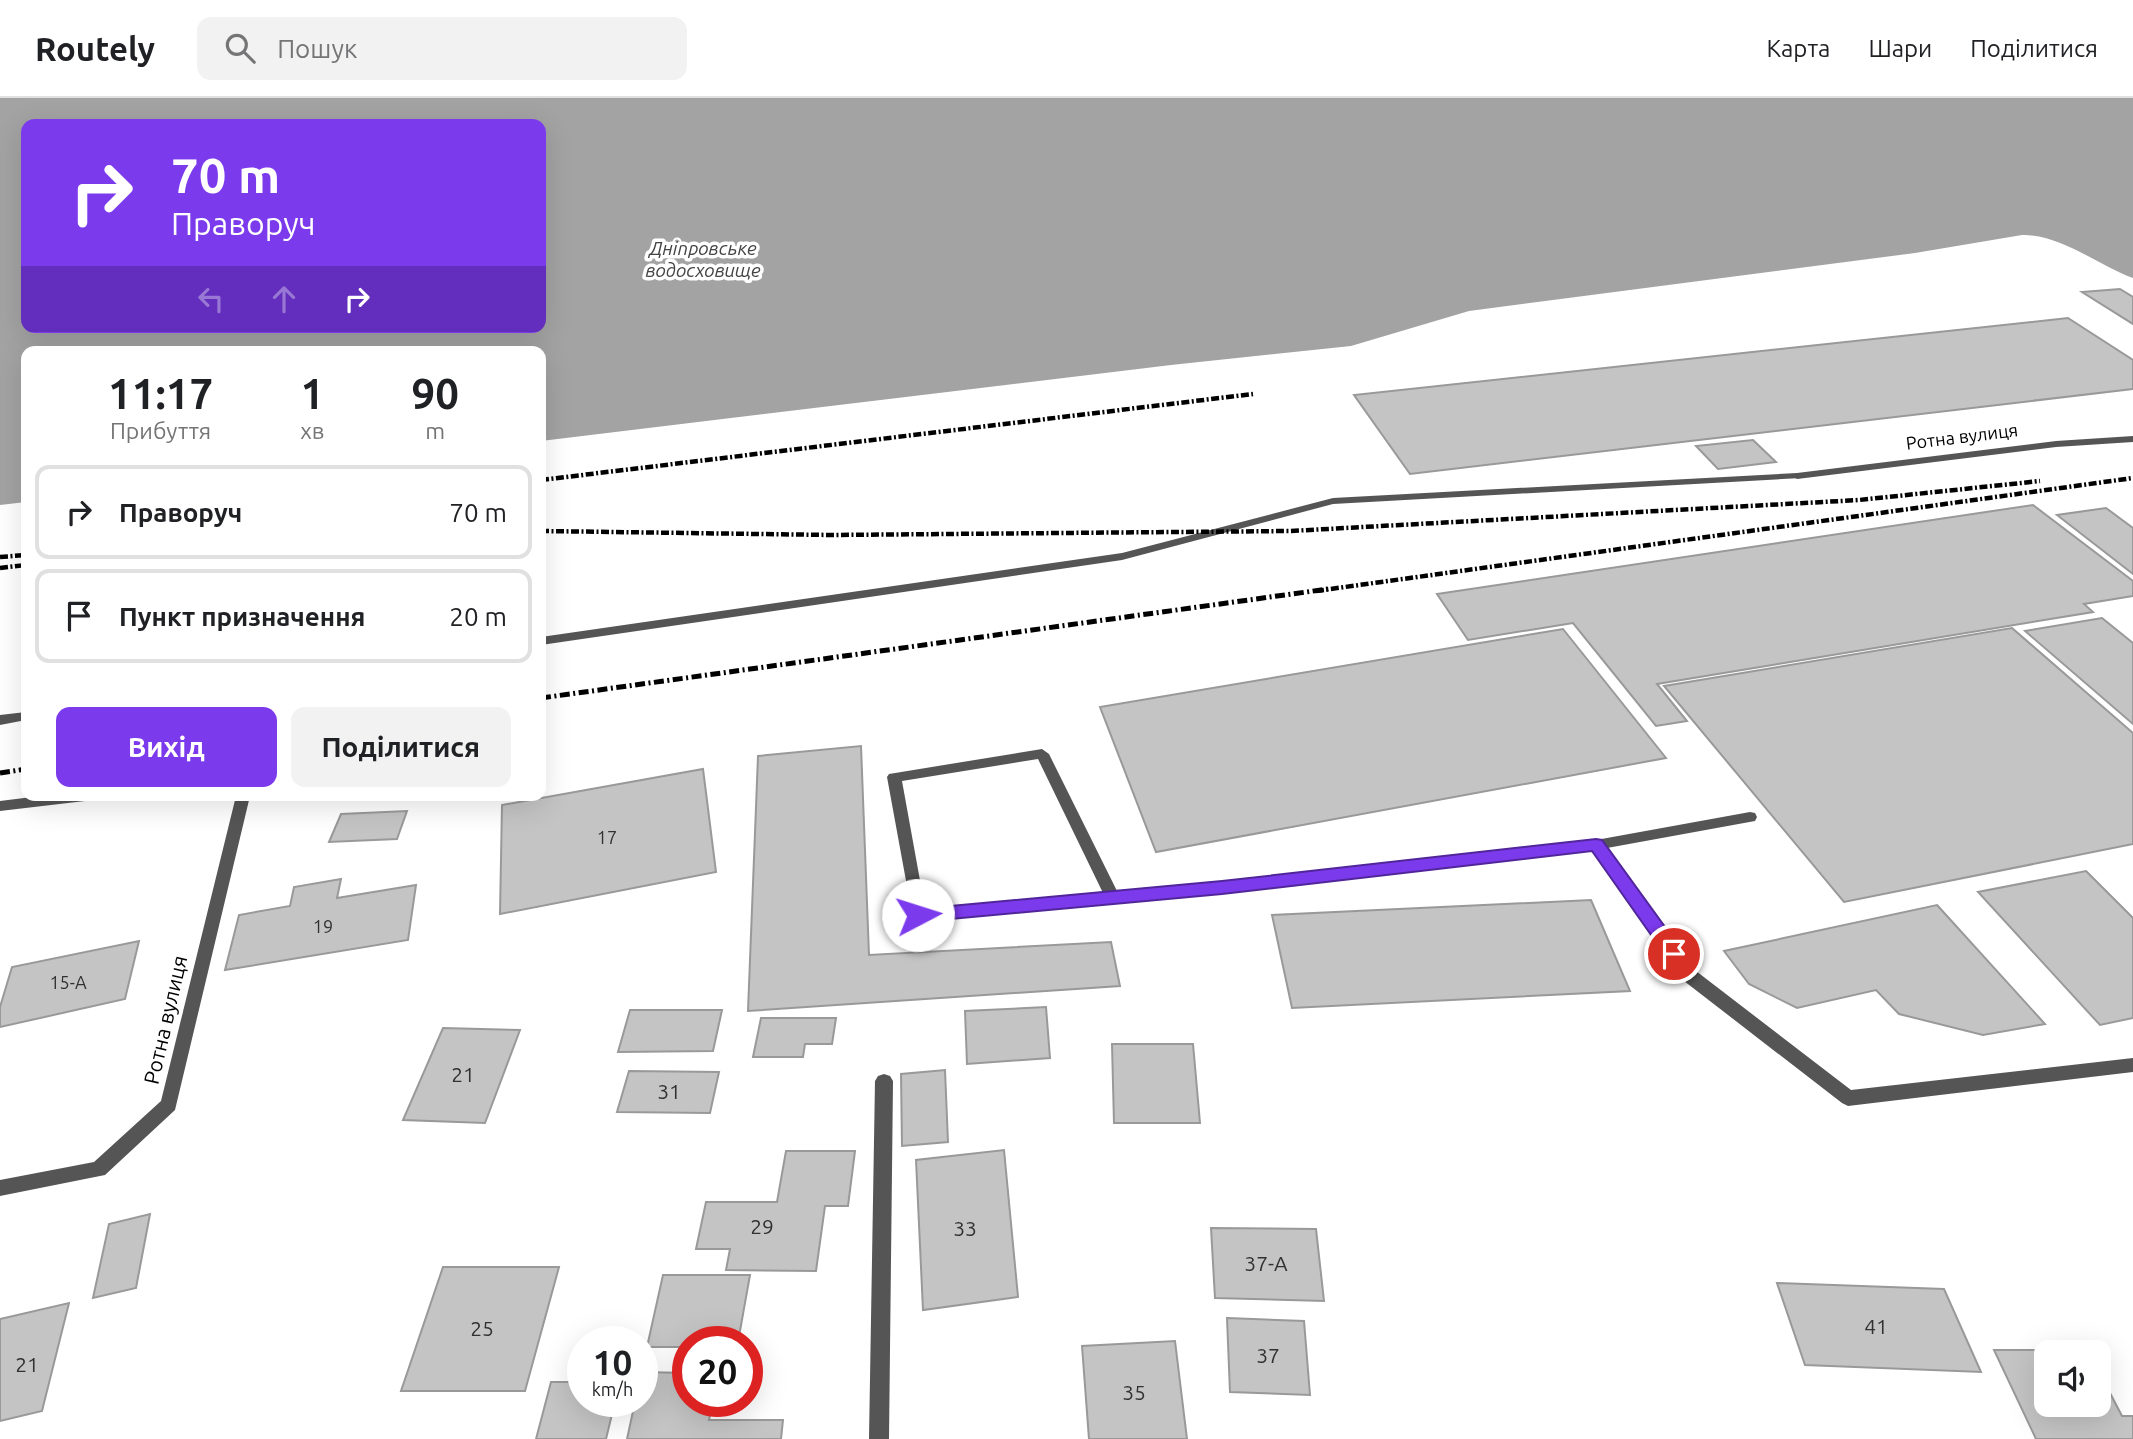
<!DOCTYPE html>
<html lang="uk">
<meta charset="utf-8">
<style>
:root{--surface:#fff;--page:#f2f2f2;--text:#202124;--muted:#757577;--line:#e0e0e0;--accent:#7c3aed}
body{margin:0;font-family:Ubuntu,sans-serif;background:var(--page);color:var(--text);height:100vh;display:flex;flex-direction:column;font-size:26px;white-space:nowrap}
*{box-sizing:border-box;margin:0}
p{font-size:23px;color:var(--muted)}
.icon{flex:none;width:38px;height:38px;fill:none;stroke:currentColor;stroke-width:2;stroke-linecap:round;stroke-linejoin:round}
.map{position:relative;flex:1;overflow:hidden}
.drawer{position:absolute;left:21px;top:248px;width:525px;height:455px;display:flex;flex-direction:column;background:var(--surface);border-radius:14px;box-shadow:0 7px 28px #0002}
.drawer>*{flex:none}
.banner{position:absolute;left:21px;top:21px;width:525px;height:214px;border-radius:14px;box-shadow:0 7px 28px #0002;background:#7c3aed;color:#fff;overflow:hidden}
.controls{position:absolute;left:2034px;top:1242px;display:grid;gap:14px}
.controls a{display:grid;place-items:center;width:77px;height:77px;border-radius:14px;background:var(--surface);box-shadow:0 7px 28px #0002;font-size:35px}
.speed{position:absolute;left:567px;top:1228px;display:flex;gap:14px;font-size:35px;font-weight:700;text-align:center}
.speed>*{display:grid;place-content:center;width:91px;height:91px;border-radius:50%;background:var(--surface);box-shadow:0 7px 28px #0002;line-height:1}
.speed small{font-size:18px;font-weight:400}
.speed .limit{border:10px solid #d22;background:#fff;color:#111}
.pin{position:absolute;display:grid;place-items:center;width:60px;height:60px;color:#fff;margin:-30px;border:4px solid #fff;border-radius:50%;box-shadow:0 2px 7px #0007}
.me{position:absolute;width:77px;margin:-38px;rotate:85deg;stroke-linejoin:round;filter:drop-shadow(0 0 5px #0008)}
.turn{display:flex;align-items:center;gap:24px;height:147px;padding:0 35px;font-size:32px}
.turn .icon{width:91px;height:91px;stroke-width:2.5}
.turn b{display:block;font-size:49px;line-height:60px}
.lanes{display:flex;align-items:center;height:66px;padding:0 35px;background:#0003;justify-content:center;gap:35px;direction:ltr}
.lanes .off{opacity:.35}
.eta{display:flex;justify-content:space-evenly;align-items:center;height:119px;text-align:center}
.eta b{font-size:42px;font-weight:700;line-height:49px}
.action{display:flex;gap:14px;margin-top:auto;padding:14px 35px}
.action a{flex:1;height:80px;border-radius:14px;background:var(--accent);color:#fff;font-size:28px;font-weight:700;line-height:80px;text-align:center}
.action a+a{background:var(--page);color:var(--text)}
ul{padding:0;list-style:none}
li{display:flex;align-items:center;gap:21px;height:94px;margin:0 14px 10px;padding:0 21px;border:4px solid var(--line);border-radius:14px}
li div{flex:1}
li b{display:block;font-size:26px}
li em{font-style:normal}
header{display:flex;align-items:center;gap:42px;box-sizing:border-box;height:98px;padding:0 35px;background:var(--surface);border-bottom:2px solid var(--line)}
header strong{font-size:33px}
nav{display:flex;gap:38px;margin-inline-start:auto;font-size:24px}
.search{width:490px;height:63px;background:var(--page);display:flex;align-items:center;gap:18px;box-sizing:border-box;padding:0 24px;border-radius:14px;color:var(--muted);font-size:26px}
.map>svg:first-child{display:block}
.water{fill:#a3a3a3;fill-rule:evenodd}
.building{fill:#c4c4c4;stroke:#999;stroke-width:2}
.lines{fill:none;stroke-linecap:round;stroke-linejoin:round}
.service{fill:#555;fill-rule:evenodd}
.minor{fill:#555;fill-rule:evenodd}
.rail-far1{stroke:#000;stroke-width:4.5;stroke-dasharray:8 2.5 2 2.5;stroke-linecap:butt}
.rail{stroke:#000;stroke-width:5;stroke-dasharray:10 3.5 2 3.5;stroke-linecap:butt}
.route{fill:#7c3aed;stroke:#51269a;stroke-width:2}
.labels{text-anchor:middle;stroke-width:7;stroke-linejoin:round;paint-order:stroke}
.far-street-label{font-size:18px;fill:#000;stroke:#fff}
.number-label{font-size:18px;fill:#313131}
.far-water-label{font-size:19px;font-style:italic;fill:#444;stroke:#fff}
.street-label{font-size:21px;fill:#000;stroke:#fff}
.near-number-label{font-size:21px;fill:#313131}
</style>
<header>
<strong>Routely</strong>
<div class="search"><svg class="icon" aria-label="search" viewBox="0 0 24 24"><circle cx="10" cy="10" r="6"/><path d="M15 15l6 6"/></svg>Пошук</div>
<nav><a>Карта</a><a>Шари</a><a>Поділитися</a></nav>
</header>
<div class="map">
<svg width="2133" height="1341" viewBox="0 0 2133 1341">
<rect width="100%" height="100%" fill="#fff"/>
<path class="water" d="M0,0h2133v180c-36,-13 -72,-44 -111,-43l-107,18 -446,58 -118,35 -180,19 -630,76v-89h-515v150l-26,3zM26,26h515v203h-515z"/>
<g class="building">
<polygon points="2120,191 2133,199 2133,226 2082,194"/>
<polygon points="2068,220 2133,262 2133,291 1410,376 1354,297"/>
<polygon points="1753,342 1776,364 1718,371 1696,348"/>
<polygon points="2033,407 2133,483 2133,498 2084,506 2093,514 1657,586 1687,623 1656,628 1573,525 1468,542 1437,496"/>
<polygon points="2106,410 2133,430 2133,476 2057,417"/>
<polygon points="2102,520 2133,545 2133,626 2025,533"/>
<polygon points="2012,530 2133,635 2133,746 1844,804 1664,588"/>
<polygon points="1563,531 1666,660 1156,754 1100,609"/>
<polygon points="861,648 869,857 1111,844 1120,888 748,913 758,658"/>
<polygon points="703,671 716,774 500,816 502,707"/>
<polygon points="407,713 397,741 329,744 341,716"/>
<polygon points="2086,773 2133,820 2133,920 2100,927 1978,794"/>
<polygon points="341,781 337,800 416,787 408,842 225,872 239,817 290,808 294,789"/>
<polygon points="1591,802 1630,893 1292,910 1272,817"/>
<polygon points="1937,807 2045,926 1983,937 1899,916 1876,892 1797,910 1749,886 1724,853"/>
<polygon points="139,843 125,901 0,929 0,909 12,869"/>
<polygon points="1046,909 1050,960 967,966 965,913"/>
<polygon points="630,912 722,912 713,953 618,954"/>
<polygon points="761,920 836,920 832,946 805,946 803,959 753,959"/>
<polygon points="443,930 520,932 485,1025 403,1022"/>
<polygon points="1112,946 1193,946 1200,1025 1114,1025"/>
<polygon points="945,972 948,1044 902,1048 901,976"/>
<polygon points="629,973 719,974 710,1015 617,1014"/>
<polygon points="1004,1052 1018,1199 923,1212 916,1062"/>
<polygon points="786,1053 855,1053 848,1108 825,1108 816,1173 726,1172 730,1151 696,1151 706,1104 777,1104"/>
<polygon points="150,1116 136,1190 93,1200 109,1126"/>
<polygon points="1211,1130 1316,1131 1324,1203 1215,1200"/>
<polygon points="443,1169 559,1169 525,1293 401,1293"/>
<polygon points="663,1177 750,1177 738,1244 688,1244 688,1249 647,1249"/>
<polygon points="1777,1185 1944,1191 1981,1274 1805,1267"/>
<polygon points="69,1205 42,1313 0,1323 0,1221"/>
<polygon points="1227,1220 1304,1223 1310,1297 1230,1294"/>
<polygon points="1175,1243 1187,1341 1089,1341 1082,1248"/>
<polygon points="1994,1252 2088,1252 2089,1255 2046,1255 2046,1307 2098,1307 2098,1272 2122,1318 2133,1318 2133,1341 2036,1341"/>
<polygon points="642,1274 688,1275 688,1304 713,1304 709,1322 783,1322 781,1341 627,1341 635,1304 642,1304"/>
<polygon points="551,1284 583,1284 583,1304 615,1304 606,1341 536,1341"/>
</g>
<g class="lines">
<g class="service">
<polygon points="1797,375 1802,378 1801,380 1333,406 1122,462 541,547 541,539 1122,455 1333,400"/>
<polygon points="26,614 26,622 0,627 0,617"/>
<path d="M1042,651l7,5 68,137 105,-9 374,-42 154,-28 5,1 2,4 -2,4 -148,27 89,123 155,119 282,-32v14l-285,34 -6,-3 -158,-122 -92,-130 -370,43 -304,27 -5,-2 -26,-142 2,-3zM1038,661l65,134 -178,15 -23,-127z"/>
<polygon points="884,976 890,978 893,983 889,1341 869,1341 875,983 878,978"/>
</g>
<g class="minor">
<polygon points="2133,338 2133,344 2056,349 1797,381 1792,378 1797,375 2056,343"/>
<polygon points="40,698 92,698 85,703 0,713 0,703"/>
<polygon points="236,698 250,698 175,1012 105,1077 0,1098 0,1082 94,1064 161,1003"/>
</g>
<g class="rail-far1">
<polyline points="541,382 1253,296"/>
<polyline points="541,433 832,437 1290,433 1859,402 2040,383"/>
<polyline points="0,459 26,457"/>
<polyline points="0,470 26,467"/>
<polyline points="1316,493 2133,380"/>
</g>
<g class="rail">
<polyline points="541,600 1328,491"/>
<polyline points="0,675 26,671"/>
</g>
</g>
<polygon class="route" points="1596,741 1602,742 1681,851 1683,856 1681,861 1668,861 1592,753 1222,796 918,824 912,822 910,817 912,813 918,811 1222,783"/>
<g class="labels">
<g class="far-street-label">
<text transform="translate(1962 339) rotate(-7)" y="6">Ротна вулиця</text>
</g>
<g class="number-label">
<text x="607" y="746">17</text>
<text x="323" y="835">19</text>
<text x="68" y="891">15-А</text>
</g>
<g class="far-water-label">
<text x="703" y="157">Дніпровське<tspan x="703" dy="22">водосховище</tspan></text>
</g>
<g class="street-label">
<text transform="translate(166 922) rotate(-77)" y="7">Ротна вулиця</text>
</g>
<g class="near-number-label">
<text x="463" y="984">21</text>
<text x="669" y="1001">31</text>
<text x="762" y="1136">29</text>
<text x="965" y="1138">33</text>
<text x="1266" y="1173">37-А</text>
<text x="1876" y="1236">41</text>
<text x="482" y="1238">25</text>
<text x="1268" y="1265">37</text>
<text x="27" y="1274">21</text>
<text x="1134" y="1302">35</text>
</g>
</g>
</svg>
<div class="controls">
<a><svg class="icon" aria-label="sound" viewBox="0 0 24 24"><path d="M4 9h4l5-4v14l-5-4H4zM17 9q2 3 0 6"/></svg></a>
</div>
<div class="speed"><div>10<small>km/h</small></div><div class="limit">20</div></div>
<div class="pin" style="left:1674px;top:856px;background:#d93025"><svg class="icon" aria-label="arrive" viewBox="0 0 24 24"><path d="M6 21V4h12l-3 4 3 4H6"/></svg></div>
<svg class="me" style="left:918px;top:817px" viewBox="-20 -20 40 40"><circle r="19" fill="#fff"/><path d="M0-13L10 11 0 6-10 11z" fill="#7c3aed"/></svg>
<div class="banner">
<div class="turn"><svg class="icon" aria-label="right" viewBox="0 0 24 24"><path d="M7 20v-9h11M14 6l5 5-5 5"/></svg><div><b>70 m</b>Праворуч</div></div>
<div class="lanes"><svg class="icon off" aria-label="left" viewBox="0 0 24 24"><path d="M17 20v-9H6M10 6l-5 5 5 5"/></svg><svg class="icon off" aria-label="ahead" viewBox="0 0 24 24"><path d="M12 20V5M6 11l6-6 6 6"/></svg><svg class="icon" aria-label="right" viewBox="0 0 24 24"><path d="M7 20v-9h11M14 6l5 5-5 5"/></svg></div>
</div>
<section class="drawer">
<div class="eta">
<div><b>11:17</b><p>Прибуття</p></div>
<div><b>1</b><p>хв</p></div>
<div><b>90</b><p>m</p></div>
</div>
<ul>
<li><svg class="icon" aria-label="right" viewBox="0 0 24 24"><path d="M7 20v-9h11M14 6l5 5-5 5"/></svg><div><b>Праворуч</b></div><em>70 m</em></li>
<li><svg class="icon" aria-label="arrive" viewBox="0 0 24 24"><path d="M6 21V4h12l-3 4 3 4H6"/></svg><div><b>Пункт призначення</b></div><em>20 m</em></li>
</ul>
<div class="action"><a>Вихід</a><a>Поділитися</a></div>
</section>
</div>
